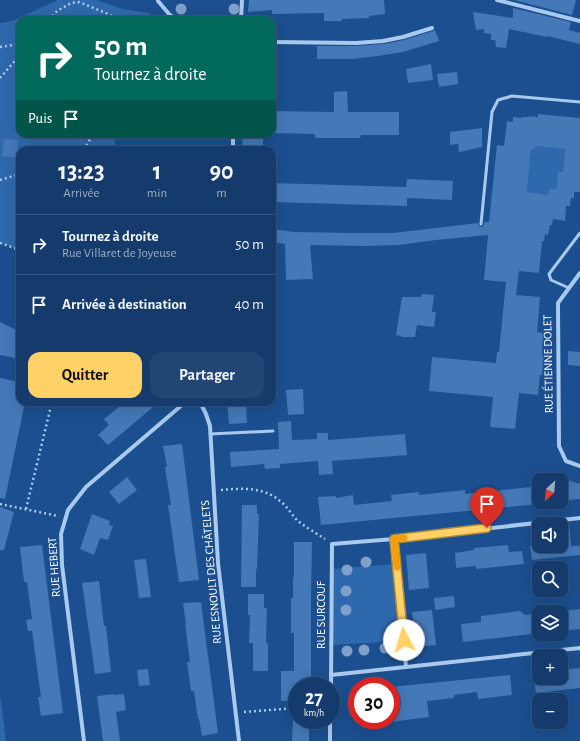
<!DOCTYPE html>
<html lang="fr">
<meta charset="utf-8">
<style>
:root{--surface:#143b6b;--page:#214673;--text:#f1f3f6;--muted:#9dadc1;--line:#33557e;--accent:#ffd166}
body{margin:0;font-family:"Alegreya Sans",sans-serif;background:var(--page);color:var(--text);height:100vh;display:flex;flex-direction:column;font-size:15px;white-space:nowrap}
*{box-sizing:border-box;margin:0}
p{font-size:13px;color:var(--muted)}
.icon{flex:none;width:22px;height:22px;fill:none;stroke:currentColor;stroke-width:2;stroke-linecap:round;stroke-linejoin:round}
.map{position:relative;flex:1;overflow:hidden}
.details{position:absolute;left:16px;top:146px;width:260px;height:260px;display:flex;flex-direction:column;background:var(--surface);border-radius:12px;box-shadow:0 4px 16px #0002,0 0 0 1px var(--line)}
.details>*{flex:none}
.banner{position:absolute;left:16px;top:16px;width:260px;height:122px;border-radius:12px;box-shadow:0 4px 16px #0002,0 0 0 1px var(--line);background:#00695c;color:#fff;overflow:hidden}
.needle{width:26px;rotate:206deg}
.controls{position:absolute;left:532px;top:473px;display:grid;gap:8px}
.controls a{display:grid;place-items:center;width:36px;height:36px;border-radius:8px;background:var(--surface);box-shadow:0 4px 16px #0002,0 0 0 1px var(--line);font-size:20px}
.speed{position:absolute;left:288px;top:677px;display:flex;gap:8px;font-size:20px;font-weight:700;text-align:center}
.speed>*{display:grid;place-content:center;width:52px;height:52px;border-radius:50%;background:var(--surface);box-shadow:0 4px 16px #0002,0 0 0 1px var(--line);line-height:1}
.speed small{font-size:10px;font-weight:400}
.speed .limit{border:6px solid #d22;background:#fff;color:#111}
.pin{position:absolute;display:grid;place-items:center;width:34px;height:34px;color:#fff;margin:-41px -17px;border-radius:50% 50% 50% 0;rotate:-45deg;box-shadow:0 0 4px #0007}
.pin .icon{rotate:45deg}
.me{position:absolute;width:44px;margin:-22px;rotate:354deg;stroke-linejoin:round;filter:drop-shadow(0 0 3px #0008)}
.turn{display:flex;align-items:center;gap:14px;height:84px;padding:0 12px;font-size:18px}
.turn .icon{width:52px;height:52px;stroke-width:2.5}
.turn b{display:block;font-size:28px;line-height:34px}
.then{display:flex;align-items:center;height:38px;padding:0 12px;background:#0003;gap:8px;font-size:15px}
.eta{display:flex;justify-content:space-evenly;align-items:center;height:68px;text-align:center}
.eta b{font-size:24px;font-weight:700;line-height:28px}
.cta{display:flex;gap:8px;margin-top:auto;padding:8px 12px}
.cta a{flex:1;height:46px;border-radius:12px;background:var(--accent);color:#111;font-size:16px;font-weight:700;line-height:46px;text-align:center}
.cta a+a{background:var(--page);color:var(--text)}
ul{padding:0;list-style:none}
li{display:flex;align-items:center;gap:12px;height:60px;padding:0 12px;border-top:1px solid var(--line)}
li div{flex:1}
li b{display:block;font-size:15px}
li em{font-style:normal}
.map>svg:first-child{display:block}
.green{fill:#2e69ad}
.building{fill:#4478b7;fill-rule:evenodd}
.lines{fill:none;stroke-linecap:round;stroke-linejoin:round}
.path{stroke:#a9c9ee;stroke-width:2.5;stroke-dasharray:2 3;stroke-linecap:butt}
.lane{stroke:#a9c9ee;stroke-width:3}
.street{stroke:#a9c9ee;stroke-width:4}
.tree{fill:#7ea0ca}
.route-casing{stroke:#a68842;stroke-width:10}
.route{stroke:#ffd166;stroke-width:7}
.slow{stroke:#f59e0b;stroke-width:7}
.labels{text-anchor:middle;stroke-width:3;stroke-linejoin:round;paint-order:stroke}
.street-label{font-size:12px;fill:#fff;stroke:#1b4f8f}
</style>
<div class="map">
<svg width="580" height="741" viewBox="0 0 580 741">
<rect width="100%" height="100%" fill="#1b4f8f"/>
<g class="green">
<polygon points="58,0 96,0 123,9 149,13 157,20 20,20 20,134 114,134 115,150 20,150 20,250 0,243 0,23 12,21"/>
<polygon points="566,140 563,172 558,171 556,189 549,189 548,195 541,194 541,200 524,222 531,149 535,149 535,146 547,147"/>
<polygon points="396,564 403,641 331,645 332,569"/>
<polygon points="0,694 6,741 0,741"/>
</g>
<g class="building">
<polygon points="249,0 384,0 385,14 369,16 369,18 342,19 342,21 324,21 324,13 272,14 272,10 248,12"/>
<polygon points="514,0 576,0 572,15"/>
<polygon points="513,8 571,22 569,30 580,33 580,44 547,36 547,37 509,29 506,48 496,47 495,40 491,40 491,34 484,33 484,29 476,30 473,12 513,18"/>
<polygon points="435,30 439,41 403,52 378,56 352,59 317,59 317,46 356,46 384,44 404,40 433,31"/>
<polygon points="431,64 433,80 408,83 406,69"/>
<polygon points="457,72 458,84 439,87 437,74"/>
<polygon points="347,91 348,112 399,112 399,135 361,135 360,138 315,138 315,134 272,133 272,111 334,112 334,92"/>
<path d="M538,114l42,4v74h-6v6h-3l-1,8h-4l-1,15 -12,-2 -1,6h-2l-2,10 -3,-1 -1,7h-2l-3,32 -20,-2 -3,24 24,2 -3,35 7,1 -2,20 2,3 -2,19h-2l-2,20 -19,-2 -4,36 -25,-2 3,-30 -64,-6 3,-34 64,6 1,-11h2l7,-70 -22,-2 4,-45 -52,5 -37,5 -34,1 -55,-1 3,34 -27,1 -1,-36 -13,-2v-13l22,3 58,1h41l85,-10 1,3 3,1 2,-2v-3h5l8,-77 7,1 3,-25 6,1v-5l10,1v-1h6v-1l9,1zM535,146l30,3 -2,23 -5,-1 -2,18h-7l-1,6 -21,-3 4,-43h4z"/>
<polygon points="482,128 482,147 459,152 458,144 450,145 450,132"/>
<polygon points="243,134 263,134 263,150 242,150"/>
<polygon points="4,139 18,140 17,158 2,156"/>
<polygon points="407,179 453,181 452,200 407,198 407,206 272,202 272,183 406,187"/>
<polygon points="422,294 434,295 432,312 436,312 434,327 417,325 415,337 401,337 402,336 396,335 402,297 421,297"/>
<polygon points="0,322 20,332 20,359 0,355"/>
<polygon points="568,351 580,352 580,366 568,365"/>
<polygon points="0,378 20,382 20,402 25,402 5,499 0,498"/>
<polygon points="303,389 304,414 288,415 286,390"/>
<polygon points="125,402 159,402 108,445 98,435 109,425 104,419"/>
<polygon points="227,402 246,402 247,423 229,424"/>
<polygon points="291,421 292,440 317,439 317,433 328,433 328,440 405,434 407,455 332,461 333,474 319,475 318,461 280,464 280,468 265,469 264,464 231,467 230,452 279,449 278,422"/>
<polygon points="182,444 199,580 179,582 168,505 171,505 165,467 167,467 163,446"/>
<polygon points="127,477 137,490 119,504 109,492"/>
<polygon points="561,478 580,484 580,499 561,501"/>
<polygon points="531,487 532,491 539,491 539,504 321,525 318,497 336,496 336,498 353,495 354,505 392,501 391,495 419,492 419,495 465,490 465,494"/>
<polygon points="242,505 257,505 257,514 259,514 257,569 256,569 256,587 241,587"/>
<polygon points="0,507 14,512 4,550 0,550"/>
<polygon points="92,514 110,521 109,525 113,526 108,540 100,538 94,555 80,549"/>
<polygon points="569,523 571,546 580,546 580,555 532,560 530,546 561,546 561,524"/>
<polygon points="294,542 312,542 311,598 311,686 297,686 297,701 281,701 281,671 294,671 294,633 291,633 291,598 293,598 293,577 294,577"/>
<polygon points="42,545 63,713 41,716 38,697 41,697 32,631 28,631 26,620 32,619 27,582 24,582 20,547"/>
<polygon points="508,545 509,552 522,551 524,564 476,569 476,566 456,568 455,553 474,550 474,548"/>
<polygon points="426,553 429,588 409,590 406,555"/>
<polygon points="146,559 151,597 139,598 134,560"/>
<polygon points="99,581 104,626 106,626 111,672 95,674 82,583"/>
<polygon points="248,594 264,594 264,608 267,608 266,643 268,643 268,671 253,671 253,643 249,643 250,615 248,615"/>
<polygon points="454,596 455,607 435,610 434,598"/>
<polygon points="201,602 218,733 202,736 199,719 198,719 194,691 191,691 187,662 190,662 185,623 186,624 183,603"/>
<polygon points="580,609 580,629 561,631 561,611"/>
<polygon points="432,610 436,645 415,647 412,612"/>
<polygon points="520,611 525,615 539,614 539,633 463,642 461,624 481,622 481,616"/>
<polygon points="580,668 580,688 536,693 534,678 561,678 561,670"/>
<polygon points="148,669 150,685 139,686 137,670"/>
<polygon points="510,675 512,695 478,699 477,692 454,695 454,698 427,701 429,717 391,722 391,687"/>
<polygon points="114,694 114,695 124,694 126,710 116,712 120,741 103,741 97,696"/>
<polygon points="293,720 309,720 309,741 292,741"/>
</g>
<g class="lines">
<g class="path">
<polyline points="49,20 57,11 71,3 79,2 123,20"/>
<polyline points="0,47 20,44"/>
<polyline points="0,78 20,55"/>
<polyline points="84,150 93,134"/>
<polyline points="0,180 20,174"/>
<polyline points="0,243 20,250"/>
<path d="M221,490c21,-2 43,-3 59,11 7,5 11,13 17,19 8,7 19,13 28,19"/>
<polyline points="0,504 58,516"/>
<polyline points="26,509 52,402"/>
<polyline points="244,712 297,708"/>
</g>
<g class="lane">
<polyline points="481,224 492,112 498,100 512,96 580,102"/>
<polyline points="569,288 551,280 549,274 580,233"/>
<polyline points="210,434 273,431"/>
</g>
<g class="street">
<polyline points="497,0 580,21"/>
<polyline points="158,1 169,14 177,20"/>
<polyline points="241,20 242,0"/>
<polyline points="272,42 356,43 383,41 403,37 432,28"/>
<polyline points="233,150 233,134"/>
<polyline points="580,273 558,303 559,446 566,461 580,466"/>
<polyline points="200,402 206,414 210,426 218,563 239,741"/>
<polyline points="394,539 406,667"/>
<polyline points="331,675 406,667 580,648"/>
<polyline points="331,686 332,544 394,539 580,518"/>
<polyline points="84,741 62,565 61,534 68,510 86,487 182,405 192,402"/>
<polyline points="330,741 330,720"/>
</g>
</g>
<g class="tree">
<circle cx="181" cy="9" r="5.5"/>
<circle cx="234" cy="9" r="5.5"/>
<circle cx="366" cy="562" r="5.5"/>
<circle cx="347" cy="570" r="5.5"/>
<circle cx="346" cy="591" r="5.5"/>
<circle cx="346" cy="610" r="5.5"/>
<circle cx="385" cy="648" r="5.5"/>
<circle cx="364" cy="650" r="5.5"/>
<circle cx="347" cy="651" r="5.5"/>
</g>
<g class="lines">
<defs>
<polyline id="route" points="404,640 394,539 487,528"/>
</defs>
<use href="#route" class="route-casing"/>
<use href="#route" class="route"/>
<polyline class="slow" points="397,567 394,539 404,538"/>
</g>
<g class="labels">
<g class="street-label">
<text transform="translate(548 364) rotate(-91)" y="4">RUE ÉTIENNE DOLET</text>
<text transform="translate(54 567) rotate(-94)" y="4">RUE HEBERT</text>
<text transform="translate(211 572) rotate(-95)" y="4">RUE ESNOULT DES CHÂTELETS</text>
<text transform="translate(321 615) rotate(-90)" y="4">RUE SURCOUF</text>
</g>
</g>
</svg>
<div class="controls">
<a><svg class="needle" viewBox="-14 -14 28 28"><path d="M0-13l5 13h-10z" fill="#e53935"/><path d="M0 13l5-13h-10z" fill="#9dadc1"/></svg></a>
<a><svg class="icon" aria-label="sound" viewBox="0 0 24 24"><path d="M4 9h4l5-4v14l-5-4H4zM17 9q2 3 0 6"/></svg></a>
<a><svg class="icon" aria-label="search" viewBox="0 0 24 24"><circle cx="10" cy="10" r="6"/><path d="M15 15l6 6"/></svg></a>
<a><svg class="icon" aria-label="layers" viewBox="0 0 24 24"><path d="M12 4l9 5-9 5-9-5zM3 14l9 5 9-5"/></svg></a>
<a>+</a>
<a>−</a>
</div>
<div class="speed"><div>27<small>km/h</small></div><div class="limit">30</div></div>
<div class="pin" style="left:487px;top:528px;background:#d93025"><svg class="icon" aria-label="arrive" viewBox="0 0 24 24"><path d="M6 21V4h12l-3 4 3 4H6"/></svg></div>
<svg class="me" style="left:404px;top:640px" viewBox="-20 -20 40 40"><circle r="19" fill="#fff"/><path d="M0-13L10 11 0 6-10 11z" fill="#ffd166"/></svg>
<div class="banner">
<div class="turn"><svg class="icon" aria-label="right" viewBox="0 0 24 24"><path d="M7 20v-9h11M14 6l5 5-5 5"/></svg><div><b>50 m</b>Tournez à droite</div></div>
<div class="then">Puis<svg class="icon" aria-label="arrive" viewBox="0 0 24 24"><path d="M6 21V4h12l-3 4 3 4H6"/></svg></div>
</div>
<section class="details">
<div class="eta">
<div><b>13:23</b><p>Arrivée</p></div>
<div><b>1</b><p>min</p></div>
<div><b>90</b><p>m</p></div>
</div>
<ul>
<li><svg class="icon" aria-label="right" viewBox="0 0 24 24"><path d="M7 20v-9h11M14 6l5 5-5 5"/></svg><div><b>Tournez à droite</b><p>Rue Villaret de Joyeuse</p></div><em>50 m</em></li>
<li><svg class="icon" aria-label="arrive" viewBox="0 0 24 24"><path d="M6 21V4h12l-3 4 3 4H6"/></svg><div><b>Arrivée à destination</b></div><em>40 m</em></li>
</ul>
<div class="cta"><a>Quitter</a><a>Partager</a></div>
</section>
</div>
